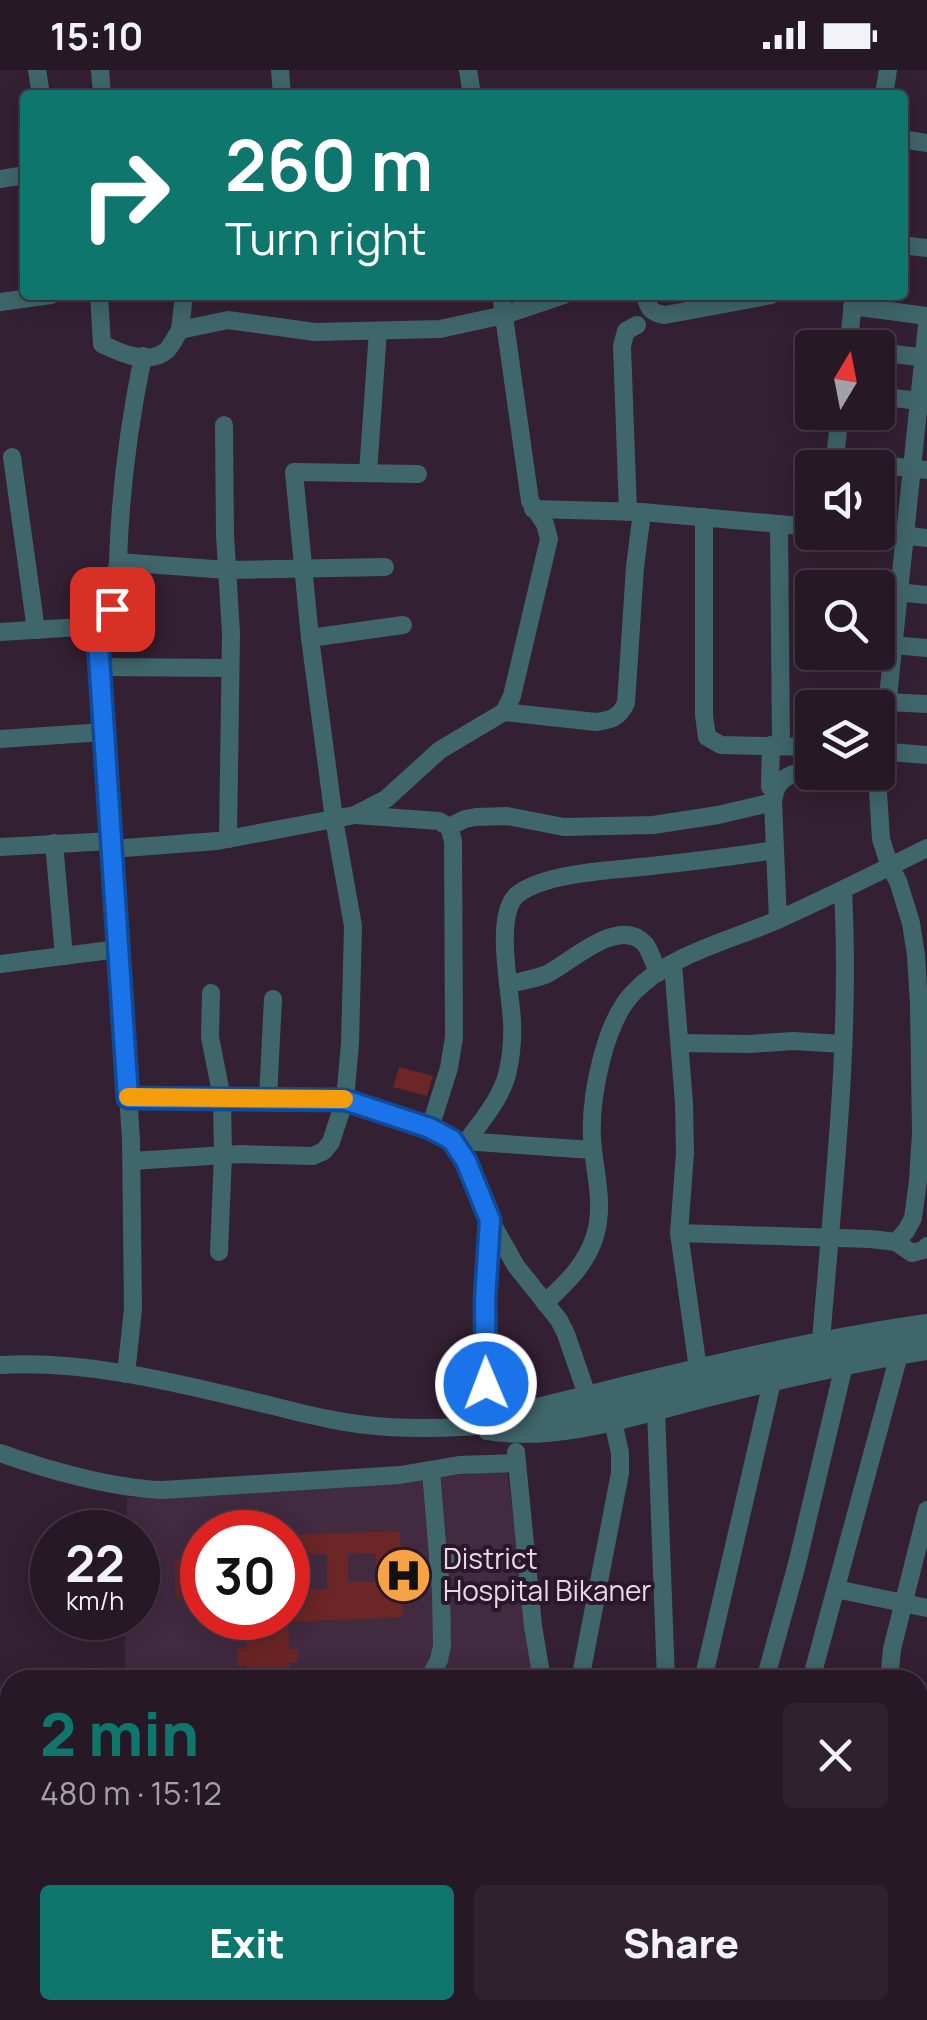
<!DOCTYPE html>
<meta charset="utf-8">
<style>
:root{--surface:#271826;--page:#2f212e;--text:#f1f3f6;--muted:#a4a0a7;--line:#433743;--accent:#0f766e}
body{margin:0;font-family:Manrope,sans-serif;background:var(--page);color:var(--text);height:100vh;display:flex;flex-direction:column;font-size:38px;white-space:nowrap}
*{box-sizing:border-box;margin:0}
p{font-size:32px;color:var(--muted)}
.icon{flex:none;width:55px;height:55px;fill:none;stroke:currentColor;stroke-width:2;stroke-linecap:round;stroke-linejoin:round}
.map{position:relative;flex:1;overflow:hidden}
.sheet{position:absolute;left:0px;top:1600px;width:928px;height:350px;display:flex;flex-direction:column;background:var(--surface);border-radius:30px 30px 0 0;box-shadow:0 5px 25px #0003,0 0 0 2px var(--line)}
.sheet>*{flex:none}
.guide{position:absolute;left:20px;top:20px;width:888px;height:210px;border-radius:10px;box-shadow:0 5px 25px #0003,0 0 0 2px var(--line);background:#0f766e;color:#fff;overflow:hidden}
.needle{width:65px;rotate:10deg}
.buttons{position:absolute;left:795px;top:260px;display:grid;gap:20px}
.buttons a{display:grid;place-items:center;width:100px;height:100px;border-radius:10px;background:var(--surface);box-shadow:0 5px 25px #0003,0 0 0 2px var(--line);font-size:50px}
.speed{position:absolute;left:30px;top:1440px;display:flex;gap:20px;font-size:50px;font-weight:700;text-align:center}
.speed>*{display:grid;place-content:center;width:130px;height:130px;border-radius:50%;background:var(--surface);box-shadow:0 5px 25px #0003,0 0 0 2px var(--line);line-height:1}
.speed small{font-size:25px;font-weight:400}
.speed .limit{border:15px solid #d22;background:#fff;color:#111}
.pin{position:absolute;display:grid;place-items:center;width:85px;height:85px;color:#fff;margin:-42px;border-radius:20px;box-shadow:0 5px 15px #0006}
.me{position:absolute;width:110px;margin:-55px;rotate:359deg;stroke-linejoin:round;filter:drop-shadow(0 0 8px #0008)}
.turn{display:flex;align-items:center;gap:35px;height:210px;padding:0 40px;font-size:45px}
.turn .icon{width:130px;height:130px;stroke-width:2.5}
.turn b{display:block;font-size:70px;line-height:85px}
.round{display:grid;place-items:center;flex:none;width:105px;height:105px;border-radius:10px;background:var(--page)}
.head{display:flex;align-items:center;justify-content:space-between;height:170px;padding:0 40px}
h1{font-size:60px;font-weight:800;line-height:75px;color:var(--accent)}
.cta{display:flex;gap:20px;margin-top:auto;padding:20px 40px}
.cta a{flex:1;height:115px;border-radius:10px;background:var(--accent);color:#fff;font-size:40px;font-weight:800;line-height:115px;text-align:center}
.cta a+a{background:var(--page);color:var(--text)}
.status{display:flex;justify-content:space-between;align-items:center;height:70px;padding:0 50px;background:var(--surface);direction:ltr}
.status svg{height:28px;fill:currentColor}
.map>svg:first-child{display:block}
.built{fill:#422a40;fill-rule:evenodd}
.building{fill:#6b2625;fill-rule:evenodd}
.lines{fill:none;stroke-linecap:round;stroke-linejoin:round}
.minor{stroke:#3f666b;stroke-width:18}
.route-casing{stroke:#114b97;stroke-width:25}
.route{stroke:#1a73e8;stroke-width:18}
.slow{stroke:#f59e0b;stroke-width:18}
.labels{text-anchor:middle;stroke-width:8;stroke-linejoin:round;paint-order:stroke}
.poi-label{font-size:28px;fill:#e6d8e4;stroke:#2a1729;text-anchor:start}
</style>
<div class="status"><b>15:10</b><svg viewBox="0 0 49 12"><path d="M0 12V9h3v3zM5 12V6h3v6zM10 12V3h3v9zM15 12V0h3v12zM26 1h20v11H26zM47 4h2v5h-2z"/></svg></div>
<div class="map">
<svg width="927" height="1950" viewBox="0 0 927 1950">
<rect width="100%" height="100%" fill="#342033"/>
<path class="built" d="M507,1401l28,209h-410v-62h13v-86h-11v-34zM202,1462h86v86h-86z"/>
<g class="building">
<polygon points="399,997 433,1006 427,1026 393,1017"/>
<path d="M400,1461l3,86 -115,5 1,27h8l1,13 -8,1v11h-5v6h-32v-5l-7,1v-10h-9v-17l9,-1 -2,-30h44v-75h6v-8zM376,1483v29h-28v-28zM301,1484h26v35h-25z"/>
<polygon points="202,1489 202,1527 176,1528 174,1490"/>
</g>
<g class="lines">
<g class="minor">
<polyline points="37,0 41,25"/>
<polyline points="100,0 102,25"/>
<polyline points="280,0 282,25"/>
<polyline points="468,0 472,25"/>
<polyline points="884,25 888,0"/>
<polyline points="902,69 927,73"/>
<polyline points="0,109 25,105"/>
<polyline points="902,175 927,178"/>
<path d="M99,225l3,49c17,8 45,22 64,7 5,-4 10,-15 14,-21"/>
<polyline points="184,225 180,260 228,250 315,262 440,259 504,245 564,225"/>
<path d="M645,225c3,13 6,18 20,20l107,-20"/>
<polyline points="0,232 51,225"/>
<polyline points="852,236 927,246"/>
<polyline points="848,278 854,225"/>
<polyline points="878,282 927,288"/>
<polyline points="878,326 927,332"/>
<polyline points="224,355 225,465 231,563 228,769"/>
<polyline points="12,387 36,560"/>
<polyline points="835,390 927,400"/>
<polyline points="834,398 840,342"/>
<polyline points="368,402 378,261"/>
<polyline points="533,439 642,442 812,457"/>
<polyline points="628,442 622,276 626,261 637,255"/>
<polyline points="704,447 704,645 707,667 721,675 812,677"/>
<polyline points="779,454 781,675"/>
<polyline points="878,462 927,468"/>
<path d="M118,492c2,-69 11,-138 25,-206"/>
<polyline points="897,522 927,525"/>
<polyline points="97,556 112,539 118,492 227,500 385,497"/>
<polyline points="0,562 97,556 131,1070 133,1239 126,1304"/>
<polyline points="310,568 403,555"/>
<polyline points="893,575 927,578"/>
<polyline points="100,597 230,598"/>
<polyline points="887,632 927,634"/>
<path d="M504,642l92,10c15,-2 23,-4 30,-19l9,-136 7,-55"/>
<polyline points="0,669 104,662"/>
<polyline points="878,681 927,685"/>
<polyline points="770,717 771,675"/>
<polyline points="356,745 439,751 449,757 453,771 454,967 449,998 430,1058"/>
<polyline points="449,757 465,749 476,747 507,746 564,757 653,755 718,745 773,732"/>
<polyline points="54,773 64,886"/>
<polyline points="0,777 111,771"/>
<polyline points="111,779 217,771 355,745 386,729 440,680 504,642 512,626 549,469 545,454 530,431 501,225"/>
<path d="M778,850l-5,-118c2,-15 6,-22 20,-28l86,5"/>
<polyline points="0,894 118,879"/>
<polyline points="673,894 684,1033 685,1083 679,1163 698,1299"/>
<path d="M509,914c12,-3 27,-5 38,-10 23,-11 72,-59 98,-30 6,8 9,20 13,29"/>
<polyline points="211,923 210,967 222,1028 223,1085 219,1182"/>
<polyline points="680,973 749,974 793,971 843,974"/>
<polyline points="128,1027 345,1029 430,1058 451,1070 466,1091 490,1150 516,1196 559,1250 566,1264 587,1325"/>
<polyline points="268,1028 273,929"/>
<polyline points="462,1071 593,1080"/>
<path d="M467,1071c15,-21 33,-41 40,-66 4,-17 6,-36 5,-54 -1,-28 -19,-108 6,-127 30,-23 104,-24 142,-29 38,-4 76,-9 115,-15"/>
<polyline points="132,1091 240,1084 313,1086 324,1081 331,1072 345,1029 350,974 353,856 334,749 310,568 294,402 418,404"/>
<polyline points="679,1163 870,1169 896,1172 912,1183 923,1180 927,1176"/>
<polyline points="896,1172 906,1161 913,1148 918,1111 921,1063 919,934 916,885 911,853 898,811 890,797 881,769 878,722 927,255"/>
<path d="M545,1233c21,-20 41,-38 50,-67 10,-34 -1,-64 -3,-98 -2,-40 12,-115 41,-145 35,-38 95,-52 142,-72 52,-23 102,-48 152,-73"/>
<path d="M821,1271c12,-150 30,-300 22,-450"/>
<path d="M0,1295c91,-5 181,19 269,40 40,10 79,20 120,22 146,9 285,-39 426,-70 37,-8 75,-14 112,-21"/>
<path d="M524,1340c134,-32 267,-68 403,-87"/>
<polyline points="656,1340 666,1610"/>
<polyline points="487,1350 484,1278 490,1150"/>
<path d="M487,1361c71,12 151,-16 220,-33 73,-18 146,-35 220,-47"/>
<polyline points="516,1382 533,1556 542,1610"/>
<path d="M0,1383c47,17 112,35 162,37l238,-15 59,-10 58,-2"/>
<polyline points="438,1489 503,1491"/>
<polyline points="836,1519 927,1538"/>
<polyline points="428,1610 439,1590 442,1576 441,1522 431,1401"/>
<polyline points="580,1610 620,1403 620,1383 613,1351"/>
<polyline points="703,1610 772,1312"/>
<polyline points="765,1610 797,1494 844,1295"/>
<polyline points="811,1610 899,1285"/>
<polyline points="889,1610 892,1579 927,1440"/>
<polyline points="0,1631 10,1632"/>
<polyline points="918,1700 927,1702"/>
<polyline points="0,1794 10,1796"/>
<polyline points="918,1829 927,1829"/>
<polyline points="918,1903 927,1909"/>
<polyline points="0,1921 10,1922"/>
<polyline points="35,1940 36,1950"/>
<polyline points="159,1940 241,1950"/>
<polyline points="778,1940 787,1950"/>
<polyline points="264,1950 270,1940"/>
<polyline points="304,1950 339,1940"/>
<polyline points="392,1950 397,1940"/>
<polyline points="483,1950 489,1940"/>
<polyline points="547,1950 552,1940"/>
<polyline points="584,1950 588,1940"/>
<polyline points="620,1950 623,1940"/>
<polyline points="660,1950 664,1940"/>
<polyline points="711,1950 714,1940"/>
<polyline points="840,1950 842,1940"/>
</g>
</g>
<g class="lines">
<defs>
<polyline id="route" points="112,539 97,556 128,1028 345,1030 430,1058 452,1070 466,1091 490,1150 485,1230 486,1314"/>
</defs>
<use href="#route" class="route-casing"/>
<use href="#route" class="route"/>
<polyline class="slow" points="128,1027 344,1029"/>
</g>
<defs>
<symbol id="hospital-disc" viewBox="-11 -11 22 22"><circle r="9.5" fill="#f5a345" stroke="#2a1729"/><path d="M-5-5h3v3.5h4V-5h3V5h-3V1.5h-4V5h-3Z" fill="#111"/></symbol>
</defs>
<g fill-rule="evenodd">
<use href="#hospital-disc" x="372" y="1474" width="63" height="63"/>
</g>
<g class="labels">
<g class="poi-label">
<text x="443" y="1499">District<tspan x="443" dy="32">Hospital Bikaner</tspan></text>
</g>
</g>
</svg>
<div class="buttons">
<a><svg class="needle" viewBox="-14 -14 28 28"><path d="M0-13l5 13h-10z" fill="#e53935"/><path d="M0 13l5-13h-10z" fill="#a4a0a7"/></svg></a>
<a><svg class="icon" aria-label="sound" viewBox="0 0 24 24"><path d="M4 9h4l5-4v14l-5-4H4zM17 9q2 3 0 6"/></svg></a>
<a><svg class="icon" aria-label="search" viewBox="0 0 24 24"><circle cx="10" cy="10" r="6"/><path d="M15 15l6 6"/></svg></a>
<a><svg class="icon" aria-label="layers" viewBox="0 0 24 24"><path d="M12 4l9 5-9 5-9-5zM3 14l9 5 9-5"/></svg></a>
</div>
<div class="speed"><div>22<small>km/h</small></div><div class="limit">30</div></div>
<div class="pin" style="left:112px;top:539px;background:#d93025"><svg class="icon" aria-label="arrive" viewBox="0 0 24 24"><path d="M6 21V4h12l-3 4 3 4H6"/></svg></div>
<svg class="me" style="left:486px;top:1314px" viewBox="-20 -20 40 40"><circle r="17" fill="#1a73e8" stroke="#fff" stroke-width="3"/><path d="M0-11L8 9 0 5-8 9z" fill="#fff"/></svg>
<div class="guide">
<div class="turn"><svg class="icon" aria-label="right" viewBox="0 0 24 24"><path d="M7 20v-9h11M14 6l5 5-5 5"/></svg><div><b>260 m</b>Turn right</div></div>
</div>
<section class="sheet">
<div class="head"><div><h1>2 min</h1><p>480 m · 15:12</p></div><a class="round"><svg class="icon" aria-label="close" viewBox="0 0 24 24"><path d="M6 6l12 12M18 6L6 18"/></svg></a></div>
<div class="cta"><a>Exit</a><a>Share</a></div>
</section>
</div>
